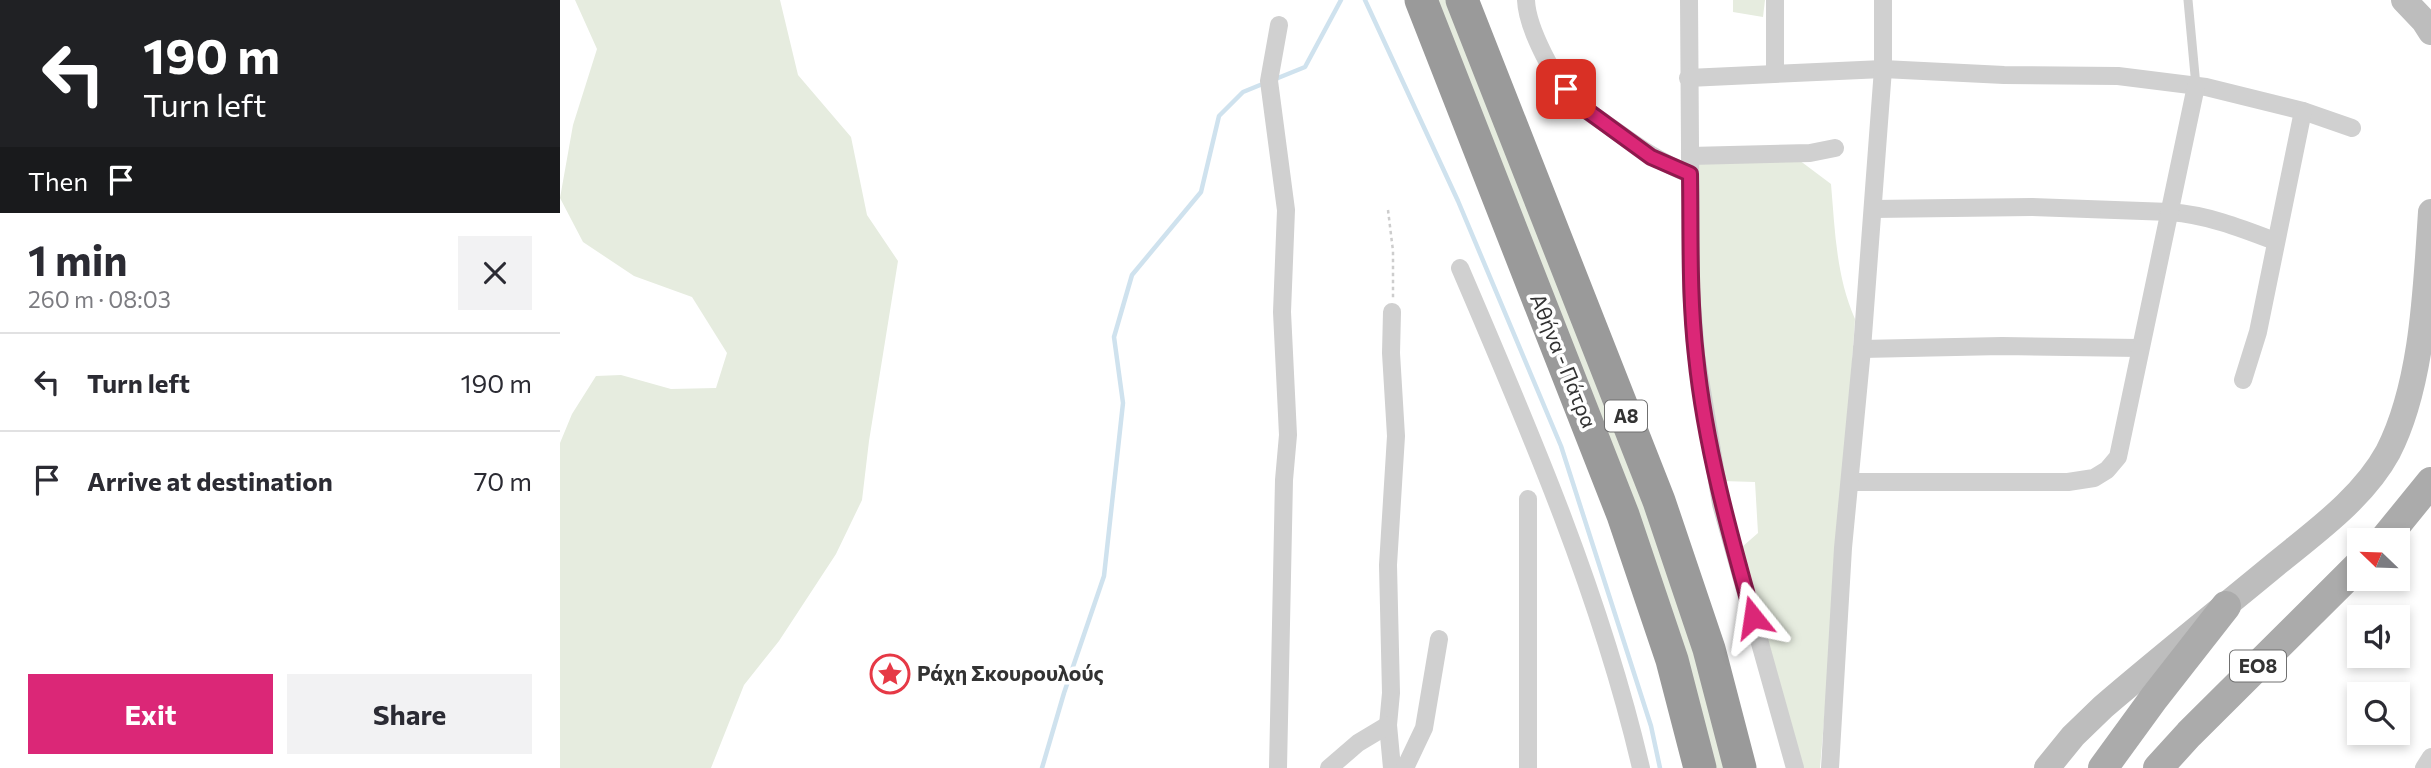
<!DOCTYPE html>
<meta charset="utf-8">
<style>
:root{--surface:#fff;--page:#f2f2f3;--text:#2b2b33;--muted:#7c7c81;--line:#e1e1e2;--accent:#db2777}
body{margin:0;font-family:Commissioner,sans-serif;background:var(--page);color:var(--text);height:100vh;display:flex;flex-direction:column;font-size:26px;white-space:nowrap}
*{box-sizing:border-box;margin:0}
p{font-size:23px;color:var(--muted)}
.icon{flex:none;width:38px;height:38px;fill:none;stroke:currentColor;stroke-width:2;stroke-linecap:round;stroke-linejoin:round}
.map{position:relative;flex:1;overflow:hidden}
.sheet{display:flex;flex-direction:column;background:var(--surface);width:560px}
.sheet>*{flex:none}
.guide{background:#202124;color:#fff;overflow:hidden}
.needle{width:46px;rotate:293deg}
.controls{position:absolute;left:1787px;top:528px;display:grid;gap:14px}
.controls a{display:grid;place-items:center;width:63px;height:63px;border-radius:0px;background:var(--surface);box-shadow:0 4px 10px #0003;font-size:35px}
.pin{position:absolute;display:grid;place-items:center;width:60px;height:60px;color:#fff;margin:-30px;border-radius:14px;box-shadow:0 4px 10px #0006}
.me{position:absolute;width:77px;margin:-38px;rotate:345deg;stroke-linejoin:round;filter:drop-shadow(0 0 5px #0008)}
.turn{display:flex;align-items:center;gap:24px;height:147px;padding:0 28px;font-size:32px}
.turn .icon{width:91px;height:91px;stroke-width:2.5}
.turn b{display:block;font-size:49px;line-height:60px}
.then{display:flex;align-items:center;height:66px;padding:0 28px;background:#0003;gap:14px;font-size:26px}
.round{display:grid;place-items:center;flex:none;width:74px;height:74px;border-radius:0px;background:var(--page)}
.head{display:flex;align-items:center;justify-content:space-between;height:119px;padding:0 28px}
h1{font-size:42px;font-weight:700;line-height:52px}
.cta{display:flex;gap:14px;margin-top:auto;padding:14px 28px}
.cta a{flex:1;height:80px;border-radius:0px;background:var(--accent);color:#fff;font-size:28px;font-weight:700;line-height:80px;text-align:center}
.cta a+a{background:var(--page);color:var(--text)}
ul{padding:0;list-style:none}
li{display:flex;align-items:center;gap:21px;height:98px;padding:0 28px;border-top:2px solid var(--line)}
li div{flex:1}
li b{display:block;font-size:26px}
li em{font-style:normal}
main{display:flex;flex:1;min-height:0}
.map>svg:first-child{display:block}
.green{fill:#e6ecdf}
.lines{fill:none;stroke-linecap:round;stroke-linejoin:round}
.stream{stroke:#cfe2ee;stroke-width:4.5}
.path{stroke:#cdcdcd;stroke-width:2.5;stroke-dasharray:3.5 3.5;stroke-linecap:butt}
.lane{stroke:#d0d0d0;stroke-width:9}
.street{stroke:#d0d0d0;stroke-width:18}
.secondary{stroke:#bdbdbd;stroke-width:26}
.primary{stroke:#ababab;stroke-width:30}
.highway{stroke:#9a9a9a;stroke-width:33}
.route-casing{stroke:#8e194d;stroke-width:18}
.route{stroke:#db2777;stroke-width:12}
.labels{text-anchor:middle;stroke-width:7;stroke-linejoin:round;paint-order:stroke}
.shield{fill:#fff;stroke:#707070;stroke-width:2}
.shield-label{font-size:19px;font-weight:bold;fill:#333}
.street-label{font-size:21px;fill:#333;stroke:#fff}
.poi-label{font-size:21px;font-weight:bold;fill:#333;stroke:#fff;text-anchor:start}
</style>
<main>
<section class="sheet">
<div class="guide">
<div class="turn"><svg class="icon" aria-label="left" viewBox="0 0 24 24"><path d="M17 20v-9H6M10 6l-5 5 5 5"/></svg><div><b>190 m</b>Turn left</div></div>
<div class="then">Then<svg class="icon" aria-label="arrive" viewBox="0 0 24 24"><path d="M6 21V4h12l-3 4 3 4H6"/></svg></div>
</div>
<div class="head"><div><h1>1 min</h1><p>260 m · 08:03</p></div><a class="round"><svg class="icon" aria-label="close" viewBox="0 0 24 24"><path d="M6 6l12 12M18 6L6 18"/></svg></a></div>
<ul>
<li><svg class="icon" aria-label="left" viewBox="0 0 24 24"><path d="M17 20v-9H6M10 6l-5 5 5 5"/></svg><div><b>Turn left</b></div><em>190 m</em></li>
<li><svg class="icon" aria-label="arrive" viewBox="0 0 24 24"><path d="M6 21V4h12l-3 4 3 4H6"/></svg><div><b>Arrive at destination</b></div><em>70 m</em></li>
</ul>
<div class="cta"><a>Exit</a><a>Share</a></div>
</section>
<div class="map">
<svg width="1871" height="768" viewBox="0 0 1871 768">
<rect width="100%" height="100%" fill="#fff"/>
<g class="green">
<polygon points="15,0 220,0 238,75 291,137 307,215 338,261 309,441 302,500 276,554 219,641 184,685 151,768 0,768 0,443 12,414 36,376 61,375 111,389 156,388 167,353 132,297 74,276 23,242 0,198 13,125 37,49"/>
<polygon points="877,0 887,0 1086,507 1135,653 1165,768 1156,768 1127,656"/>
<polygon points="1173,0 1205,0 1203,17 1173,12"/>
<path d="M1239,160l32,24c4,46 5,92 24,135l-12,180 -23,269h-20l-58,-221 16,-14 -3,-51 -33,-1 -20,-114 -7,-115 3,-89z"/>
</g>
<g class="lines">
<g class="stream">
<polyline points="805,0 898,201 1001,446 1091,726 1100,768"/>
<polyline points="713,80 745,67 781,0"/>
<polyline points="482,768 504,693 544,576 563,403 554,337 572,275 641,192 659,116 683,92 705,83"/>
</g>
<polyline class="path" points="828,210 833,251 833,298"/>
<polyline class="lane" points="1628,0 1636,86"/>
<g class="street">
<path d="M966,0c1,28 29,82 50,102 9,8 20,15 30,22 28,20 52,38 84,50"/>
<polyline points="1129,0 1131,291 1136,355 1161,504 1235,768"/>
<polyline points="1215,73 1215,0"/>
<polyline points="1128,78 1323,69 1444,75 1558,76 1646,87 1743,111 1792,128"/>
<polyline points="1130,156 1250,153 1275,148"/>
<path d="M1313,209l159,-2 138,5c38,3 71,16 105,29"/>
<path d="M900,268c70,163 141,328 181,500"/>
<polyline points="832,312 831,353 836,436 828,565 831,693 828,725 832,768"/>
<polyline points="1302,349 1442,346 1579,348"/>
<polyline points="1683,380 1698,332 1743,111"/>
<polyline points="1291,482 1508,482 1534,478 1547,470 1558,457 1636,86"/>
<polyline points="718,768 724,480 728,435 722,312 726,210 709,81 719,25"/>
<polyline points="769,768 798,743 828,725"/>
<polyline points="845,768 864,728 879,639"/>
<polyline points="968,768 968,499"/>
<polyline points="1270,768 1283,548 1302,349 1323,69 1323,0"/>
<polyline points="1864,768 1871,757"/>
</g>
<g class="secondary">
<polyline points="1844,0 1864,21 1871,32"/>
<path d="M1487,768l26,-32 30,-29c57,-49 115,-95 173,-143 39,-32 87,-66 112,-112 35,-68 38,-165 43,-240"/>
</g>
<g class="primary">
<polyline points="1823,541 1871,482"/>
<polyline points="1543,768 1594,698 1666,606"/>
<polyline points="1598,768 1629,734 1799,565"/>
</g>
<g class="highway">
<polyline points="861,0 1063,515 1112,660 1140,768"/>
<polyline points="902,0 1099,501 1149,649 1180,768"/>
</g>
</g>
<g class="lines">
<defs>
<path id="route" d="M1006,89l8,12 77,56 39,17c1,60 -1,121 6,182 9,89 33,175 57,261"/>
</defs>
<use href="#route" class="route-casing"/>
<use href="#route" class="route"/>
</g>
<defs>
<symbol id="sight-ring" viewBox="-11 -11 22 22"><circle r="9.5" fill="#fff" stroke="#e63946" stroke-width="1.5"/><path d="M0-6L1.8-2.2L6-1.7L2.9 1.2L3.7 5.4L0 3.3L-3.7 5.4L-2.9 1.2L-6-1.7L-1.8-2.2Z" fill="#e63946"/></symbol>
</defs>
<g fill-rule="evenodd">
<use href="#sight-ring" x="308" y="652" width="44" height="44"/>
</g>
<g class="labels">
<g class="shield">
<rect x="1045" y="400.5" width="42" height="31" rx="5"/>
<rect x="1670" y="650.5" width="56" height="31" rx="5"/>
</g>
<g class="shield-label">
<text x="1066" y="423">Α8</text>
<text x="1698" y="673">ΕΟ8</text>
</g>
<g class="street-label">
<text transform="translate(1003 361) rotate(68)" y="7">Αθήνα - Πάτρα</text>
</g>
<g class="poi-label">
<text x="357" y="681">Ράχη Σκουρουλούς</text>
</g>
</g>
</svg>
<div class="controls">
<a><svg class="needle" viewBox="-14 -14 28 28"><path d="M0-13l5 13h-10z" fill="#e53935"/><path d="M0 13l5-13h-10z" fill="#7c7c81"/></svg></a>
<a><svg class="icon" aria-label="sound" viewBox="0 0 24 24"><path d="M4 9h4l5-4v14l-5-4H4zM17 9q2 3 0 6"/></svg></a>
<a><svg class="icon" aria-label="search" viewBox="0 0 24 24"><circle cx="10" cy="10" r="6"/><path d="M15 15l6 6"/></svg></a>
</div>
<div class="pin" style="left:1006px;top:89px;background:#d93025"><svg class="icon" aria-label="arrive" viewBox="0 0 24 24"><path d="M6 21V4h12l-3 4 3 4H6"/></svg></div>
<svg class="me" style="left:1193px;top:617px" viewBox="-20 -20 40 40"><path d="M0-17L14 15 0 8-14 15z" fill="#db2777" stroke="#fff" stroke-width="4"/></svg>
</div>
</main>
